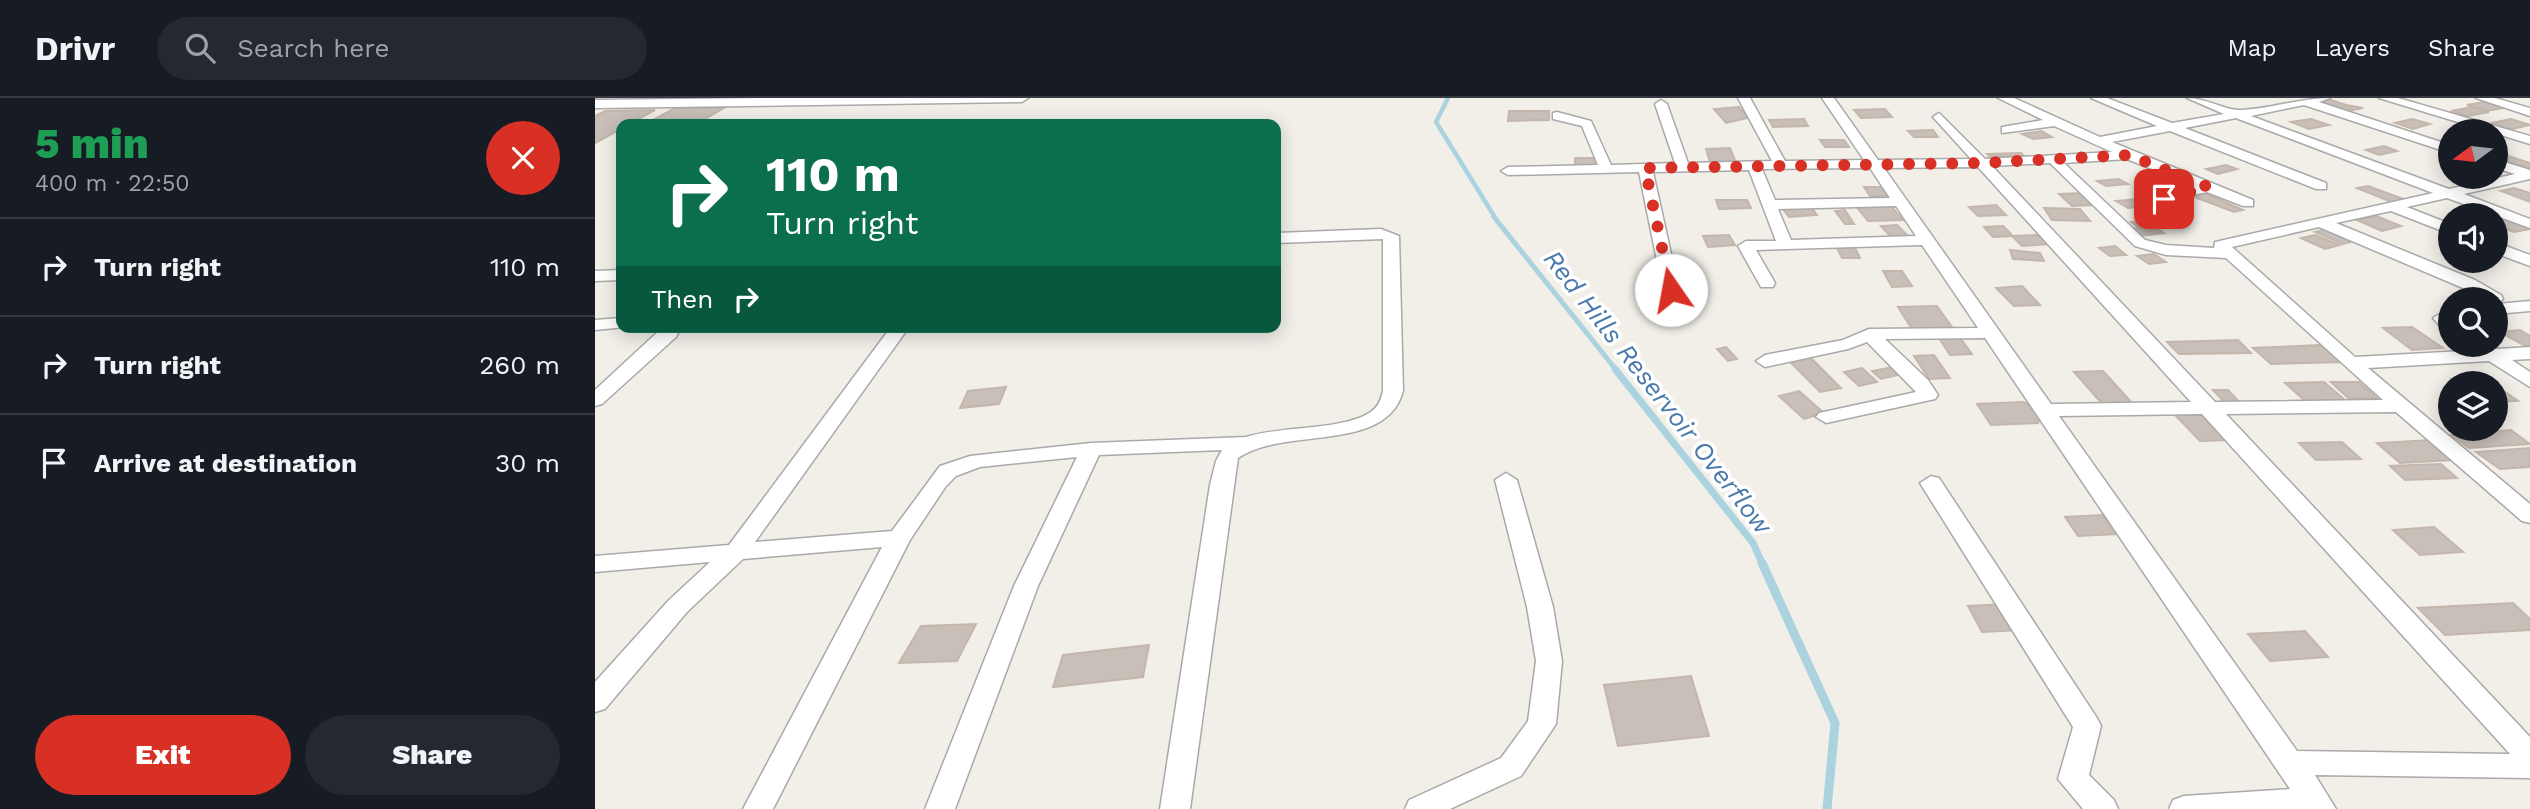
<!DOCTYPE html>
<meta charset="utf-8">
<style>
:root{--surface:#171b24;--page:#242831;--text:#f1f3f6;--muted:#9ea1a6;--line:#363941;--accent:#d93025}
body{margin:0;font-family:"Work Sans",sans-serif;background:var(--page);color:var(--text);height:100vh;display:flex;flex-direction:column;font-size:26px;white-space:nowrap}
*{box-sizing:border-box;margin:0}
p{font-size:23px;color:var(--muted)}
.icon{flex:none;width:38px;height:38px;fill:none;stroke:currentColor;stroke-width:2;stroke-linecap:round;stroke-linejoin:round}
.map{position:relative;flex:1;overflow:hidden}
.drawer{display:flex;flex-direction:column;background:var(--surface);width:595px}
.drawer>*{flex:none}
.banner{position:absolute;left:21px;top:21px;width:665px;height:214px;border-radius:14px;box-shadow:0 4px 18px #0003;background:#0b6e4f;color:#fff;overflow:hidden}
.needle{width:46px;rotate:255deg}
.buttons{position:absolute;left:1843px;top:21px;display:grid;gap:14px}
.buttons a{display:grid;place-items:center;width:70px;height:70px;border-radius:50%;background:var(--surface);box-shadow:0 4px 18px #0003;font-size:35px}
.pin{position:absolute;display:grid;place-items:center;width:60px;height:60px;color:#fff;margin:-30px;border-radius:14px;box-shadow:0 4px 10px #0006}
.me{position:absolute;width:77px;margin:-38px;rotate:348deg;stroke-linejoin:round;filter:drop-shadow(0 0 5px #0008)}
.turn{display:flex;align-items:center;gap:24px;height:147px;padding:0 35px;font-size:32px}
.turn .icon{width:91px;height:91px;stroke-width:2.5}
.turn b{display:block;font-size:49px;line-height:60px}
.then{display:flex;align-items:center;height:66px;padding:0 35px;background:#0003;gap:14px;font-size:26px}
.round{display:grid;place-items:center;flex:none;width:74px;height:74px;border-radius:37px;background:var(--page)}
.headline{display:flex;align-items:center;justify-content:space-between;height:119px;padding:0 35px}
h1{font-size:42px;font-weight:800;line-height:52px;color:#1e9e55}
.button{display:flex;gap:14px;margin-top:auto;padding:14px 35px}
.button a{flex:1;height:80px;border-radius:42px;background:var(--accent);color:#fff;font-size:28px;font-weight:800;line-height:80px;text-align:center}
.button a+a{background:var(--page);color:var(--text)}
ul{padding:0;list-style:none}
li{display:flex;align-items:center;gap:21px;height:98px;padding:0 35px;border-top:2px solid var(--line)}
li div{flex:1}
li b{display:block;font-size:26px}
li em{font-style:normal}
header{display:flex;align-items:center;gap:42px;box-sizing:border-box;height:98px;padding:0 35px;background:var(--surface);border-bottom:2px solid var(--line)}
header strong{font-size:33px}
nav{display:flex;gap:38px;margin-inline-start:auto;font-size:24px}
.search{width:490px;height:63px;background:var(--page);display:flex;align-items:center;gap:18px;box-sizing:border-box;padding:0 24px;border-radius:38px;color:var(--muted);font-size:26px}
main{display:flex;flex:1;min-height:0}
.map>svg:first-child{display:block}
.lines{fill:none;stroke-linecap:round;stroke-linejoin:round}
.stream-far3{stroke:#aad3df;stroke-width:4.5}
.stream-far2{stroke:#aad3df;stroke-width:5}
.stream-far1{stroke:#aad3df;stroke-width:7}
.stream{stroke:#aad3df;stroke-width:9}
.building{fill:#c7bfb8;stroke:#c4b6ab;stroke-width:2}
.street-casing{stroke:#a9a9a9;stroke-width:3}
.street{fill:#fff;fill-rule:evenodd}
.route{stroke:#d93025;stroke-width:12;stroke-dasharray:0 21.6}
.labels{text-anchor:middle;stroke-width:7;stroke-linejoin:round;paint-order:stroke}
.water-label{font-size:26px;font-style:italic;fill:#4a7aab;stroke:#fff}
</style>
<header>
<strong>Drivr</strong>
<div class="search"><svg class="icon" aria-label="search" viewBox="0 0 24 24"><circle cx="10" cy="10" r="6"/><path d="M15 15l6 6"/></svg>Search here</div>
<nav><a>Map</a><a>Layers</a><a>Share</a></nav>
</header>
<main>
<section class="drawer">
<div class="headline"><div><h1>5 min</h1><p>400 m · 22:50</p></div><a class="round" style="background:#d93025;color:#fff"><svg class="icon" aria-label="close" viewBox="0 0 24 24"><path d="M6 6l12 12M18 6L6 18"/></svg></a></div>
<ul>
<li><svg class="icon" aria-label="right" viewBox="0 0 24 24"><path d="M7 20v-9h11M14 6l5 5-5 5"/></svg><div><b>Turn right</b></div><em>110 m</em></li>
<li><svg class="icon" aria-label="right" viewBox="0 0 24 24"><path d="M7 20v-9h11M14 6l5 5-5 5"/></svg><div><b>Turn right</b></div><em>260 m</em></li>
<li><svg class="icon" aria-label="arrive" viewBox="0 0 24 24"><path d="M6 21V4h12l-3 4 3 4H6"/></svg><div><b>Arrive at destination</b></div><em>30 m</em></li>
</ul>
<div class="button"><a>Exit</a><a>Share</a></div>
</section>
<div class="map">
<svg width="1935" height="711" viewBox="0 0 1935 711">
<rect width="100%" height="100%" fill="#f2efe9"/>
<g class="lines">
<polyline class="stream-far3" points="853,0 841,24 901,121"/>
<polyline class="stream-far2" points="899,119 1022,273"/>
<polyline class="stream-far1" points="1020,271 1158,445 1168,467"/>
<polyline class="stream" points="1167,465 1240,625 1232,711"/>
</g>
<g class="building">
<polygon points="1733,1 1751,7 1768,10 1753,13 1724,3"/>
<polygon points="1894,3 1914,9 1891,13 1872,7"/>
<polygon points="1144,9 1153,20 1131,25 1119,11"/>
<polygon points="1877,9 1894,14 1872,18 1856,13"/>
<polygon points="80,10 129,10 101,26 51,26"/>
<polygon points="1290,11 1297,19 1266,20 1259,12"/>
<polygon points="60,12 34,26 26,26 26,31 0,45 0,18 10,13"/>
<polygon points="914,13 954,13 954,22 913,23"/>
<polygon points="1209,21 1213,28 1178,29 1174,22"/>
<polygon points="1716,21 1734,27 1714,31 1696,24"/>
<polygon points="1817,21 1835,26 1818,31 1800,25"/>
<polygon points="1916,21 1935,27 1913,32 1892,26"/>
<polygon points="1338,32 1343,39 1319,39 1313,33"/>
<polygon points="1446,33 1457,39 1438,41 1427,36"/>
<polygon points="1225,42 1249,42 1254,49 1230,49"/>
<polygon points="1789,48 1802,53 1784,57 1771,52"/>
<polygon points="1135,50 1142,67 1116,67 1111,51"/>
<polygon points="1426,55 1431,60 1397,61 1392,56"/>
<polygon points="1910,57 1935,65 1935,70 1900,61"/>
<rect x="980" y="60" width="21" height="7"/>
<polygon points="1631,67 1642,71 1623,76 1611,71"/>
<polygon points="1556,74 1574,82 1563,85 1544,76"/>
<polygon points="1524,81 1533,86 1511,88 1502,83"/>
<polygon points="1773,88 1811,102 1799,105 1762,90"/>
<polygon points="1269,89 1291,89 1297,98 1275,98"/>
<polygon points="1919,90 1935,95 1935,104 1906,93"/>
<polygon points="1607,94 1648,112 1639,114 1594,97"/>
<polygon points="1488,95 1500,107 1477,108 1464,96"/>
<polygon points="1555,100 1567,107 1533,110 1521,103"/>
<polygon points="1121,102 1152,102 1156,110 1124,111"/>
<polygon points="1295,107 1308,122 1273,123 1261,108"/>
<polygon points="1401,107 1411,117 1383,118 1374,109"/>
<polygon points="1216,109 1222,117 1194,119 1188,111"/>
<polygon points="1449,110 1485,111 1495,123 1457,122"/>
<polygon points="1250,112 1259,126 1250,126 1240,113"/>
<polygon points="1781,118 1806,128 1787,133 1762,122"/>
<polygon points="1911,120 1935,130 1935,131 1919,134 1900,127 1900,122"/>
<polygon points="1550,123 1569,135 1544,138 1534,131 1544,130 1536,124"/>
<polygon points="1302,127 1312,137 1296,139 1286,128"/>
<polygon points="1408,128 1418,138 1398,139 1389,129"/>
<polygon points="1735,130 1763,142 1748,146 1720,134"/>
<polygon points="1134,137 1140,147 1113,149 1108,138"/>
<polygon points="1444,137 1455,146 1427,148 1417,138"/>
<polygon points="1720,137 1745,147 1730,151 1706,140"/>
<polygon points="1520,148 1531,157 1515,158 1504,150"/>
<polygon points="1242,150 1260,150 1265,160 1247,160"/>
<polygon points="1415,152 1445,155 1449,163 1418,161"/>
<polygon points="1559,156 1571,164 1554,166 1542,158"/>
<polygon points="1856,163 1895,163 1871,169"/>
<polygon points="1288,173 1307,173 1317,188 1297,189"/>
<polygon points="1427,188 1445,207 1419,208 1401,190"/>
<polygon points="1342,208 1357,229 1317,231 1303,209"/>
<polygon points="1817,229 1848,250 1817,252 1788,230"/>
<polygon points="1925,232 1935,238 1935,248 1930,248 1905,234"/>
<polygon points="1342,237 1363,237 1377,256 1355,257"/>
<polygon points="1643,242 1656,255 1584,256 1572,244"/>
<polygon points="1726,247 1747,264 1676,266 1658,250"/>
<polygon points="1131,249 1142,261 1133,263 1122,251"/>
<polygon points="1339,257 1355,280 1334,281 1319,258"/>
<polygon points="1214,258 1246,290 1225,294 1193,262"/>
<polygon points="1303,268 1311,275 1286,281 1277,273"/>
<polygon points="1267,270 1282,284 1264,288 1249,274"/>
<polygon points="1508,273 1539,307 1509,308 1479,274"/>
<polygon points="1890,279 1898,285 1864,285 1857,281"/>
<polygon points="1729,284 1750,302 1710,303 1690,285"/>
<polygon points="1736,284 1764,284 1782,300 1753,300"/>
<polygon points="1900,287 1923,303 1900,304"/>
<polygon points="411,289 404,306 365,310 373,293"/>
<polygon points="1618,292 1633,292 1648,308 1633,308"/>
<polygon points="1204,293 1229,315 1209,321 1184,298"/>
<polygon points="1428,304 1448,312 1443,325 1396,327 1382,306"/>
<polygon points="1608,316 1634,342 1605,343 1580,317"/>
<polygon points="1916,332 1935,346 1874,350 1856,337"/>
<polygon points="1837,342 1862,362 1805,365 1782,345"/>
<polygon points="1747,344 1766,361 1721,362 1704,345"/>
<polygon points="1935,350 1935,369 1905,371 1881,354"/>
<polygon points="1846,366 1862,380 1810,382 1795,368"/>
<polygon points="1508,417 1522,436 1483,438 1470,419"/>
<polygon points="1839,429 1868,454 1825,457 1798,432"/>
<polygon points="1918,505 1935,521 1935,532 1850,537 1823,510"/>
<polygon points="1410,506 1425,532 1387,534 1373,508"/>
<polygon points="381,526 362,563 304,565 326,528"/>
<polygon points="1710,533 1733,559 1675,563 1653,536"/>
<polygon points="554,547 548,579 458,589 468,557"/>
<polygon points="1096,578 1114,638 1023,648 1009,587"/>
</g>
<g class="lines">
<defs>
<g id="street">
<polygon points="176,0 433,0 427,4 0,10 0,2"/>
<path d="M1143,0h12l35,63 79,-1 -42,-62h12l44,62 93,-1 -38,-42 6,-4 46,46 127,-7 -58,-26 -52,7v-6l41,-7 -45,-22h16l86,39 57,-11 -66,-28h16l65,25 52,-9 -37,-16c20,0 39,13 54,12 30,-1 58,-12 89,-12l-11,4 131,43v8l-146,-48 -53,11 198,73 66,-15 -20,-6v-9l35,11v9l-66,15 66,25v9l-83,-30 -40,9 43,17v10l-59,-23 -55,12 139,57 26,15 2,4 -6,5 33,-3v10l-35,3v-15h-12l-20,-11 -144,-61 -87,20 123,110 126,-7 8,-4 8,3 33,-2v12l-18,1 18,12v15l-41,-26 -121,7 162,136v19l-8,-2 -126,-109 -170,2 304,323v41l-215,-3 21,34h-167l4,-9 11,-4 106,-7 -305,-451 -100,1 43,41 10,15 -3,4 -109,24 -10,-6 3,-4 97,-21 -49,-50 -19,7 -83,18 -9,-6 9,-6 78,-15 26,-11 109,-1 -56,-83 -166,5 19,33 -2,4h-12l-23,-41 8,-5h30l-27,-71 -96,2 26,118 -8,5 -8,-5 -24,-118 -131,3 -7,-4 7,-4 90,-2 -16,-39 -29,-7v-6l4,-1 34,9 20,44 64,-2 -20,-59 6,-4 6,4 21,59 84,-2zM1641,20l197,75 -218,49 -1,6 -48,-3 -21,-5 -81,-77 63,-4 67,27 -35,10v6l48,-10 36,14h10v-6l-141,-58 58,-11 146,58h10v-6l-141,-55zM1455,65l85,83 31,9 60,3 157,142 -168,2 -223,-236zM1383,69l213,235 -140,2 -167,-236zM1275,70l20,30 -115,2 -13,-31zM1301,108l20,30 -125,4 -13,-31zM1607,316l308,340 -213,-3 -238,-335z"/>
<polygon points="1784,0 1803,0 1935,38 1935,46"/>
<polygon points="1881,0 1900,0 1935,10 1935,18"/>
<path d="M786,131l18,7 4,155c-17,63 -118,35 -165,67l-48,351h-30l50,-324 6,-24 6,-11 -123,5 -61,131 -83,223h-30l89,-223 63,-129 -97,10 -24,9 -10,10 -36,54 -137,269h-30l139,-262 -139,12 -56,53 -82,97 -10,3v-30l74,-82 41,-38 -115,10v-16l134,-11 162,-218h18l-154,215 137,-11 48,-65 30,-10 121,-13 155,-6c34,-11 97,-7 123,-24 9,-5 12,-13 14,-22v-152l-107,4v-10z"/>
<polygon points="1900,144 1935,157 1935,168 1900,155"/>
<polygon points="26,172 26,182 0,183 0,173"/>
<polygon points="1855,210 1855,234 1849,233 1838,220"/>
<polygon points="26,220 26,229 30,229 0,232 0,222"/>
<polygon points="68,229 86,229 81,239 7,306 0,308 0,292"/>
<polygon points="911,375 922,382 958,509 967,563 961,626 926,678 855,711 810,711 814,702 906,660 933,623 941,563 932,509 900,382"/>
<polygon points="1336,378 1344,380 1502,620 1506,628 1494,677 1519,702 1523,711 1488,711 1463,681 1478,629 1325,385"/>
</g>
</defs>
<use href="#street" class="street-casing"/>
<use href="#street" class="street"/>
</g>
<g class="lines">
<polyline class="route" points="1076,192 1050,70 1387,65 1534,57 1613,89 1569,101"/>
</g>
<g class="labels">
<g class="water-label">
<text transform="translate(1063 294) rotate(52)" y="9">Red Hills Reservoir Overflow</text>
</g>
</g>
</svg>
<div class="buttons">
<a><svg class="needle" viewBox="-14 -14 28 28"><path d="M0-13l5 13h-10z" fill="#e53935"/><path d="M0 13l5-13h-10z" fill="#9ea1a6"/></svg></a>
<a><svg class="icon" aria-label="sound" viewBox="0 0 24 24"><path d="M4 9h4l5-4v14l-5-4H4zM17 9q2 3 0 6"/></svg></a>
<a><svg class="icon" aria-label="search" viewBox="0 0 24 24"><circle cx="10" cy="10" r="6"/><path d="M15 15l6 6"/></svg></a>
<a><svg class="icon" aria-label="layers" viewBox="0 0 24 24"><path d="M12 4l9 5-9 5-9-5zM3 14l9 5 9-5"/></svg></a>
</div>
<div class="pin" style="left:1569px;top:101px;background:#d93025"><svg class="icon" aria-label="arrive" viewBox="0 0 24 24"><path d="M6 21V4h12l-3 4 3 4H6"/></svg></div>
<svg class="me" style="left:1076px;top:192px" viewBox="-20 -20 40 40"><circle r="19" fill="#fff"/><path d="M0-13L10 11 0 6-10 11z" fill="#d93025"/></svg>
<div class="banner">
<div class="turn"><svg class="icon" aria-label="right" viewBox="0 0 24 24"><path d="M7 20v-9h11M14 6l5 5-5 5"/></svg><div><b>110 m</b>Turn right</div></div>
<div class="then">Then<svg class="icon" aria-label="right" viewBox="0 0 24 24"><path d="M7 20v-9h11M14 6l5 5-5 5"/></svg></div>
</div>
</div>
</main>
